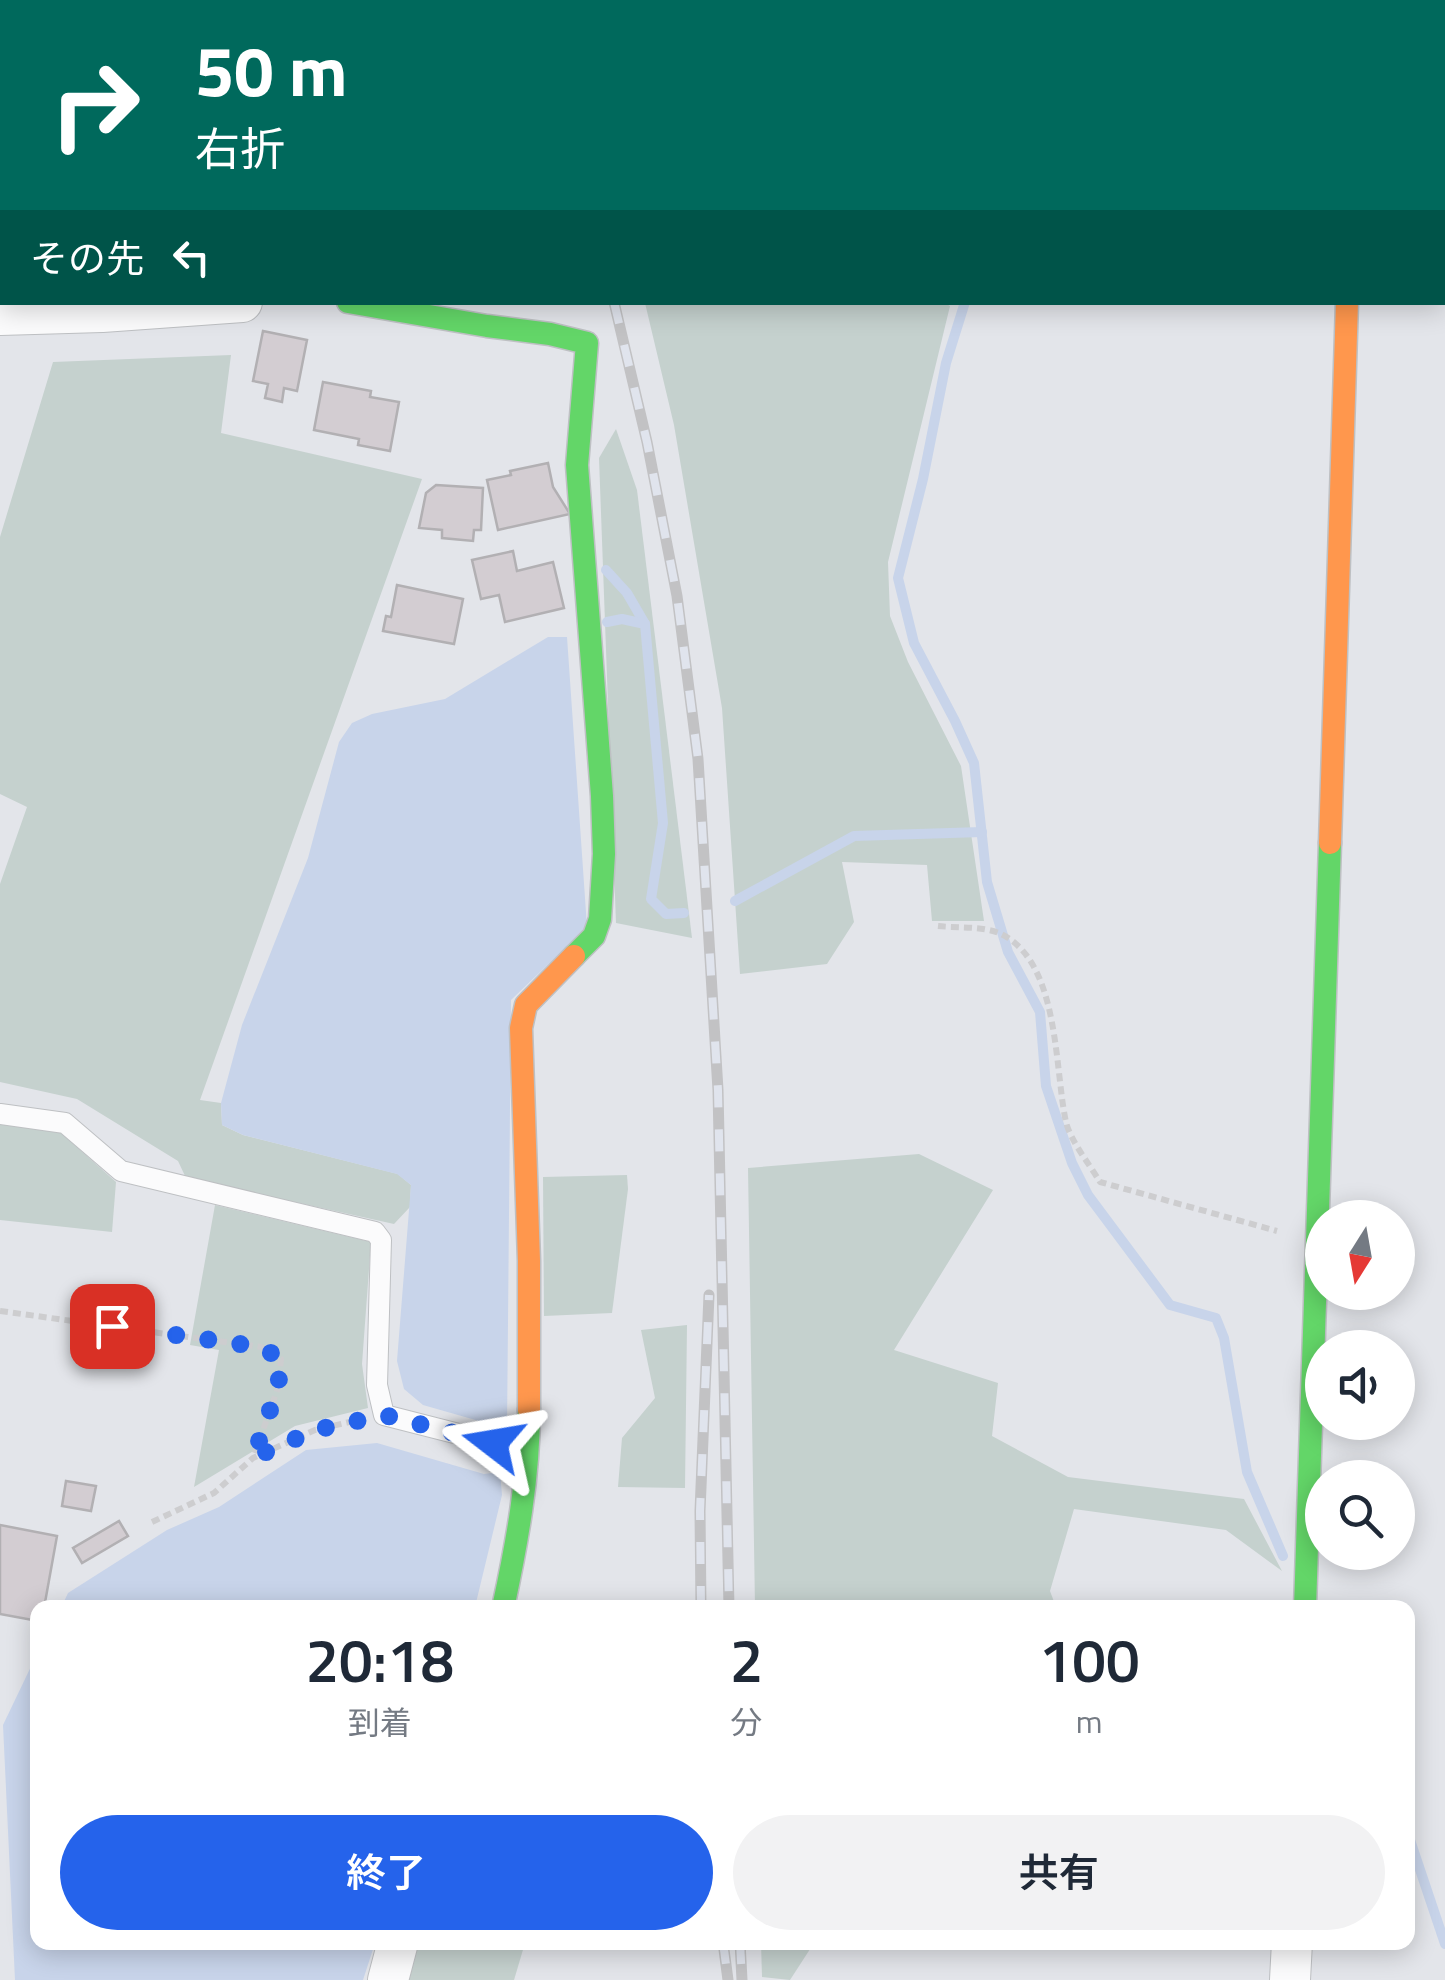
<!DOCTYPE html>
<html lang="ja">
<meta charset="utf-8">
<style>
:root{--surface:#fff;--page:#f2f2f3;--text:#1f2937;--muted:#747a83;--accent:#2563eb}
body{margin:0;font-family:"Titillium Web","Noto Sans JP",sans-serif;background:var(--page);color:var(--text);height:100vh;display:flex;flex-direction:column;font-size:38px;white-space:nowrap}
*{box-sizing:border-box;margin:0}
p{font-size:32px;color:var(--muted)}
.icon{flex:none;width:55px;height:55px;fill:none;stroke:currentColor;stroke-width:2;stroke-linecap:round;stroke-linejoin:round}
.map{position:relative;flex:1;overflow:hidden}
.details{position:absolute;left:30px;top:1600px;width:1385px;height:350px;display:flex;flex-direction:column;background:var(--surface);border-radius:20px;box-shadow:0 5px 25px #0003}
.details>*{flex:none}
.hud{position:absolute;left:0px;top:0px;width:1445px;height:305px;box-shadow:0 5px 25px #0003;background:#00695c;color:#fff;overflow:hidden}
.needle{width:65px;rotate:191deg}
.buttons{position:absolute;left:1305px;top:1200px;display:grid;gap:20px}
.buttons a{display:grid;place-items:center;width:110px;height:110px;border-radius:50%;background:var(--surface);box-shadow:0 5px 25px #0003;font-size:50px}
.pin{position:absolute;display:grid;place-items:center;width:85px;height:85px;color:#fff;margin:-42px;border-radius:20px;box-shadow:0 5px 15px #0006}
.me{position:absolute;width:110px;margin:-55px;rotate:284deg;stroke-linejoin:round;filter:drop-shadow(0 0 8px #0008)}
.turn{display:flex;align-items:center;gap:35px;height:210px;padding:0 30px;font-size:45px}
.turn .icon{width:130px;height:130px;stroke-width:2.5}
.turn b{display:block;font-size:70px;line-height:85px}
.then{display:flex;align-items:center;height:95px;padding:0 30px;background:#0003;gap:20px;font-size:38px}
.eta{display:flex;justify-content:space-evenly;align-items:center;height:170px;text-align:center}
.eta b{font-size:60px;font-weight:600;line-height:70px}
.action{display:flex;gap:20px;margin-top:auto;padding:20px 30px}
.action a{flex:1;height:115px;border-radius:60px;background:var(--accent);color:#fff;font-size:40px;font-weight:600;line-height:115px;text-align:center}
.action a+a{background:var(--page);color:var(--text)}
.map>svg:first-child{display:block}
.green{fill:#c5d1ce}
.water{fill:#c8d4ea}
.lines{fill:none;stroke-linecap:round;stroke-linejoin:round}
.stream{stroke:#c8d4ea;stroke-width:10}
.building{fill:#d3cdd2;stroke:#b2b0b3;stroke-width:2.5}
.lane-casing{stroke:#bec0c3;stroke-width:22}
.street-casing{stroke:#bec0c3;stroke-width:42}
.fast-casing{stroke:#bec0c3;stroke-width:25}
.slow-casing{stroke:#bec0c3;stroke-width:25}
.path{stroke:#cdcdcf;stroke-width:6;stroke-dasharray:8 5;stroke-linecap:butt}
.lane{stroke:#fbfbfc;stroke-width:20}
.street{stroke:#fbfbfc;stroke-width:40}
.fast{stroke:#63d668;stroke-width:22}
.slow{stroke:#ff974d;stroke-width:22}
.rail-casing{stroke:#c2c2c4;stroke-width:11}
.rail{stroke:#e0e4ed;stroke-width:8;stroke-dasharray:22;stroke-linecap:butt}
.route{stroke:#2563eb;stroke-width:18;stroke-dasharray:0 32.4}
</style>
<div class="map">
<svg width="1445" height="1980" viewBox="0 0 1445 1980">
<rect width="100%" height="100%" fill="#e3e5ea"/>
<g class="green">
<polygon points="943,302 950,306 888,562 890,616 908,662 961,766 984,921 932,921 927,865 842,862 854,922 827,964 740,974 722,708 674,425 645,303"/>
<polygon points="231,355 221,433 422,479 200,1100 221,1103 222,1125 243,1135 398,1174 411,1185 410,1207 394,1224 186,1178 178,1161 77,1099 0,1082 0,884 27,807 0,794 0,537 53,362"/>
<polygon points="616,429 637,490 692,938 616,923 599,458"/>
<polygon points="0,1124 61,1133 116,1182 112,1232 0,1220"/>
<polygon points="919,1154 993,1190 894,1350 998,1383 992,1436 1068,1477 1244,1499 1282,1571 1226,1530 1074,1509 1050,1591 1056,1607 755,1607 748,1168"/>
<polygon points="627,1175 628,1189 612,1313 544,1316 543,1177"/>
<polygon points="215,1205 371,1242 362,1364 368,1408 295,1426 194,1487 219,1350 190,1345"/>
<polygon points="687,1325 685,1488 618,1487 622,1438 655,1398 641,1330"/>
<polygon points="408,1943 525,1943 514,1980 401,1980"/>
<polygon points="761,1943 761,1942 814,1943 790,1980 762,1977"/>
</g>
<g class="water">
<polygon points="548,637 567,637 587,927 511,1000 507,1429 423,1405 404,1389 397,1361 411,1185 397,1174 243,1135 222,1125 221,1103 242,1025 308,858 339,742 352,723 372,714 445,699"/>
<polygon points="377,1443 484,1474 500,1472 502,1495 475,1607 61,1608 68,1593 167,1530 219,1507 306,1450"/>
<polygon points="37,1654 38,1942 375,1943 363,1980 15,1980 3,1725"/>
</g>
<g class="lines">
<g class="stream">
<polyline points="1060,0 1060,2"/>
<polyline points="965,302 946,363 923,479 898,578 914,643 955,721 974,763 987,882 1008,952 1040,1012 1046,1086 1072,1163 1088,1195 1170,1305 1216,1318 1224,1338 1247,1472 1283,1556"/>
<polyline points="606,570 627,593 645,624"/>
<polyline points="607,622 622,619 645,624 663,823 651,899 666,914 684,913"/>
<polyline points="735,901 854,836 982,832"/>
<polyline points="1408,1834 1445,1944"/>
</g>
</g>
<g class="building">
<polygon points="263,331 307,340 297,391 284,388 282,402 265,398 268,384 253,381"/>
<polygon points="323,382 371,391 370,397 399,402 390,451 358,445 359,439 314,430"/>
<polygon points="548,463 553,487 570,514 498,530 487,480 511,475 510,471"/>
<polygon points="436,485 483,488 481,530 474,530 473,541 442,538 442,530 419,528 426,493"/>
<polygon points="513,551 517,571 553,562 564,608 505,622 499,595 481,599 472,560"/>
<polygon points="397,585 463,599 454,644 383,631 386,616 391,617"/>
<polygon points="66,1481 96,1486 91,1511 62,1506"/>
<polygon points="119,1521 128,1536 82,1563 73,1548"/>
<polygon points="0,1525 57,1536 44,1608 38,1608 38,1621 0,1614"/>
</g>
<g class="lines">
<defs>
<polyline id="lane" points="0,1114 65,1123 121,1171 375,1232 381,1240 377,1385 384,1415 525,1451"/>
<g id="street">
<polyline points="1357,2 1357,0"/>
<polyline points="0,315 102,312 242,302"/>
<polyline points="388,1980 398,1942"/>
<polyline points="1290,1980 1292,1942"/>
</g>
<g id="fast">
<polyline points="348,302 487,326 550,334 587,343 577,465 602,796 604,854 600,919 594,936 574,956"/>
<path d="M503,1608c14,-65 26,-131 26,-198"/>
<polyline points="1305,1608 1330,843"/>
</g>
<g id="slow">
<polyline points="1330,843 1347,302"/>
<polyline points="529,1410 529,1261 521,1028 526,1005 574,956"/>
</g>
</defs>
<use href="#lane" class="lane-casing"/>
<use href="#street" class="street-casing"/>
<use href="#fast" class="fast-casing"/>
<use href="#slow" class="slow-casing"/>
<g class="path">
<polyline points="640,2 640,0"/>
<path d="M938,926c18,2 43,0 61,7 61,27 55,134 67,189 4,18 24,43 34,60l177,49"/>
<polyline points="0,1311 261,1347 281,1359 278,1388 253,1458"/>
<polyline points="152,1522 214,1493 253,1458 315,1430 358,1420"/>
</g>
<use href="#lane" class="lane"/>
<use href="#street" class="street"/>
<use href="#fast" class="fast"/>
<use href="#slow" class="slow"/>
<defs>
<g id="rail">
<polyline points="513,0 514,2"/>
<polyline points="614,302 647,442 677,596 698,759 718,1090 729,1608"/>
<polyline points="701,1608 700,1511 709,1295"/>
<polyline points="723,1942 728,1980"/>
<polyline points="740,1942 742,1980"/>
</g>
</defs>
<use href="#rail" class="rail-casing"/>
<use href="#rail" class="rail"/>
</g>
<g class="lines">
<polyline class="route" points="112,1326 261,1347 281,1359 278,1388 253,1458 315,1430 384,1415 493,1443"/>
</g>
</svg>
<div class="buttons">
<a><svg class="needle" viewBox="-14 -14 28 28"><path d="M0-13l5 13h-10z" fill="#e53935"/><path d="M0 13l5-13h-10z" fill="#747a83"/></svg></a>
<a><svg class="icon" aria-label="sound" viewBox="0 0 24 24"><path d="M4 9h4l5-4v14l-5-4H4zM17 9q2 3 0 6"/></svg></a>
<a><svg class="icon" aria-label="search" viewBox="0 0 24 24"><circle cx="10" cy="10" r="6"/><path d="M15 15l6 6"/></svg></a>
</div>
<div class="pin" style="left:112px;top:1326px;background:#d93025"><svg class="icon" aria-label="arrive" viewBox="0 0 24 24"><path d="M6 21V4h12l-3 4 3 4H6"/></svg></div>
<svg class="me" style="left:493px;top:1443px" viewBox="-20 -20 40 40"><path d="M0-17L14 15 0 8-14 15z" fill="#2563eb" stroke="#fff" stroke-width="4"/></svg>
<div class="hud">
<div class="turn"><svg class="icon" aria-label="right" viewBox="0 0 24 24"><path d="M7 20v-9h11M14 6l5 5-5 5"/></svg><div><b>50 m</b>右折</div></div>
<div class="then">その先<svg class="icon" aria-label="left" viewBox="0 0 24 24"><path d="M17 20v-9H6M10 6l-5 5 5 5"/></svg></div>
</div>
<section class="details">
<div class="eta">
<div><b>20:18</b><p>到着</p></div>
<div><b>2</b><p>分</p></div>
<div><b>100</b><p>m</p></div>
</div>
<div class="action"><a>終了</a><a>共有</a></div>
</section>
</div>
